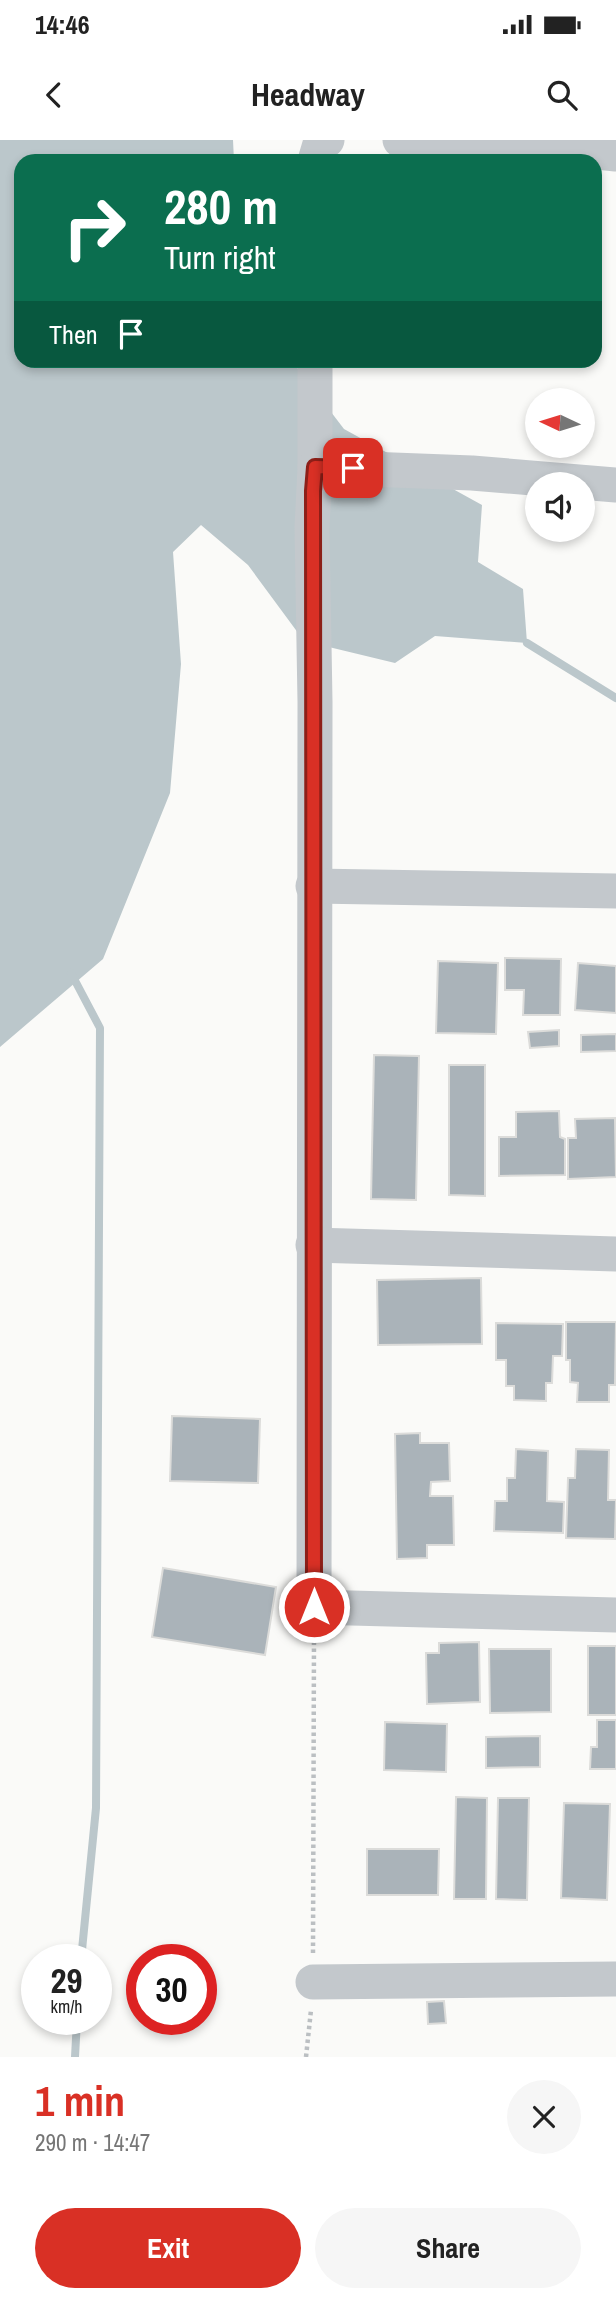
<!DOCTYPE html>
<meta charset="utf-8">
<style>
:root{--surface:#fff;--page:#f6f6f6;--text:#222;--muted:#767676;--accent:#d93025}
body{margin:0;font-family:"Archivo Narrow",sans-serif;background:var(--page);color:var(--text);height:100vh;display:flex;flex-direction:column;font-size:26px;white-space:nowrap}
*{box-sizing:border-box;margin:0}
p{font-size:23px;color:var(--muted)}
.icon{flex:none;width:38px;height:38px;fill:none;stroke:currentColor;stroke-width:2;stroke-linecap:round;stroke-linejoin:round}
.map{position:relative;height:1917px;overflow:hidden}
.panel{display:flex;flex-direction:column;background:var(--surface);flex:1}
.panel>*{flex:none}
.banner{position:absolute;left:14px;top:14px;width:588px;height:214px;border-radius:21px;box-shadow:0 4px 10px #0003;background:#0b6e4f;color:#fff;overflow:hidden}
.needle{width:46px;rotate:274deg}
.tools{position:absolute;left:525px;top:248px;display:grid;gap:14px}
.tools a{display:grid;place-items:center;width:70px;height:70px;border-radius:50%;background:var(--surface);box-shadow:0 4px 10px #0003;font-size:35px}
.speed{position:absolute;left:21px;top:1804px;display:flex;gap:14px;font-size:35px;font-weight:700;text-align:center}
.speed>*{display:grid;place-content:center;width:91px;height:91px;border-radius:50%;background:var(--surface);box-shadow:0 4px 10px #0003;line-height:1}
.speed small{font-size:18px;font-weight:400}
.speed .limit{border:10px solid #d22;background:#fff;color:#111}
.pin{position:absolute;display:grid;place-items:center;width:60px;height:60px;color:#fff;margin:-30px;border-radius:14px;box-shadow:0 4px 10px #0006}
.me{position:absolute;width:77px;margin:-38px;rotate:0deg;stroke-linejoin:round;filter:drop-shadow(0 0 5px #0008)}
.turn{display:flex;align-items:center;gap:24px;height:147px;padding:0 35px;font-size:32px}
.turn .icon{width:91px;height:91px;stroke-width:2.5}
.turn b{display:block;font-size:49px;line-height:60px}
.then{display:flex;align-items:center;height:66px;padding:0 35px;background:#0003;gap:14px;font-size:26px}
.round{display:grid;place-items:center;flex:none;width:74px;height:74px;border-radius:37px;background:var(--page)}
.overview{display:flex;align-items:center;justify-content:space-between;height:119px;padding:0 35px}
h1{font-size:42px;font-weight:700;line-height:52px;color:var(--accent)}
.action{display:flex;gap:14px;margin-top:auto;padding:14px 35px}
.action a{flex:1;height:80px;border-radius:42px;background:var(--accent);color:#fff;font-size:28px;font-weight:700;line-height:80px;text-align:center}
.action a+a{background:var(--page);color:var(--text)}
.status{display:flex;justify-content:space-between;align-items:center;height:49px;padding:0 35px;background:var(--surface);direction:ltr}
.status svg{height:19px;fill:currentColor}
header{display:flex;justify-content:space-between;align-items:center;height:91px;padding:0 35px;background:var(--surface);font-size:32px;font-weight:700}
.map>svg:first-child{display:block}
.water{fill:#bbc7cb}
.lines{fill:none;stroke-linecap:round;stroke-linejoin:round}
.stream{stroke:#bbc7cb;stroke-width:8}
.building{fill:#aab3b9;stroke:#dcdcda;stroke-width:2}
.path{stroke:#bbbfc2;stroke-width:4.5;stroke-dasharray:3.5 3.5;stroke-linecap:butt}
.minor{stroke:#c3c8cc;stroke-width:35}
.route-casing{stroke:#8d1f18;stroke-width:18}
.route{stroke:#d93025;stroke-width:12}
</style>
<div class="status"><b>14:46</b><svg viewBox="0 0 49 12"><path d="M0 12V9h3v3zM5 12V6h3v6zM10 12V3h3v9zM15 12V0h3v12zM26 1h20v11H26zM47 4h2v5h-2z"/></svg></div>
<header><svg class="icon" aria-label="back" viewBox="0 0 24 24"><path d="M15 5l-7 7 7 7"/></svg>Headway<svg class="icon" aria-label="search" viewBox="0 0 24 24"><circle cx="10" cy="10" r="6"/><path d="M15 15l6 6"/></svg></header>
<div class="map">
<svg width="616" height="1917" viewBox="0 0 616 1917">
<rect width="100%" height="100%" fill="#fafaf8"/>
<polygon class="water" points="0,0 233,0 234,21 21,21 21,220 292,221 344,289 482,365 478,422 523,449 527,503 435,496 395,523 304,501 248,425 201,385 173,412 181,524 170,653 103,819 0,907"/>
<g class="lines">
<g class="stream">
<polyline points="527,503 616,558"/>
<polyline points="71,833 100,888 96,1668 81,1820"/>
<polyline points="75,1917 77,1880"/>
</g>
</g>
<g class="building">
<polygon points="505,818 561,819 560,875 523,875 524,850 505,850"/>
<polygon points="438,821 498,823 496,894 436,893"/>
<polygon points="578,823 616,826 616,873 575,870"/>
<polygon points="559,890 559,906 530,908 528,892"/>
<polygon points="616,894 616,911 581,912 581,895"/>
<polygon points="374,915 419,916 416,1060 371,1059"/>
<polygon points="449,925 485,925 485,1056 449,1055"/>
<polygon points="559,971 560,997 565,999 565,1035 499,1036 499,997 516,997 516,972"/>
<polygon points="615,978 616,1037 568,1039 568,998 576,998 575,979"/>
<polygon points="481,1138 482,1204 378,1205 377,1140"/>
<polygon points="566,1182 616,1182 615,1245 609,1245 609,1262 577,1262 578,1243 570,1242 570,1220 566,1220"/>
<polygon points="496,1183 563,1184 562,1216 553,1216 552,1243 546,1243 546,1261 514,1260 514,1246 506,1246 506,1220 496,1220"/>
<polygon points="172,1276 260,1279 258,1343 170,1341"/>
<polygon points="420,1293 420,1303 449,1303 450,1341 431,1342 430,1356 453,1356 454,1405 427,1405 427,1418 397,1419 395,1294"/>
<polygon points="516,1309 548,1311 547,1361 564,1362 563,1393 494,1391 495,1361 507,1361 507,1338 515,1338"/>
<polygon points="576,1309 609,1310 608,1360 616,1360 615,1399 566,1398 568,1338 575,1338"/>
<polygon points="163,1428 276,1447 265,1515 152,1497"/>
<polygon points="479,1502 480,1562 427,1564 426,1513 439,1513 439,1503"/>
<rect x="588" y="1506" width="28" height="69"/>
<polygon points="489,1509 551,1509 551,1572 490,1573"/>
<polygon points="597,1580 616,1580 616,1629 590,1629 591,1607 597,1607"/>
<polygon points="385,1582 447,1584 446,1632 384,1630"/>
<polygon points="540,1596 540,1627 486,1628 486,1597"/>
<polygon points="456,1657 487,1658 486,1759 454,1759"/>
<polygon points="498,1658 529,1658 527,1760 496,1759"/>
<polygon points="564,1663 610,1664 607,1760 561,1758"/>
<polygon points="367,1709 439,1709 438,1755 367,1755"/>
<polygon points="444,1861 446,1883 428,1884 427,1862"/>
</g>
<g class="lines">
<g class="path">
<polyline points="313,1813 314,1496"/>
<polyline points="306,1917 311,1870"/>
</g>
<g class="minor">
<polyline points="400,0 571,9 616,14"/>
<polyline points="315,21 320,4 327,0"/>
<polyline points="315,327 315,220"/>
<polyline points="616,345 472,333 315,327 312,388 315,562 314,1467 616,1475"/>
<polyline points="313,746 616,751"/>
<polyline points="313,1105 616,1114"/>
<polyline points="313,1842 616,1839"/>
</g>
</g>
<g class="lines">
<defs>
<polyline id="route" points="314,1467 313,351 315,327 353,328"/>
</defs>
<use href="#route" class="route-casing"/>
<use href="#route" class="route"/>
</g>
</svg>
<div class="tools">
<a><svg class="needle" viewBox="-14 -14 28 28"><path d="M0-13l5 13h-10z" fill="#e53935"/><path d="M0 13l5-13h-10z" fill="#767676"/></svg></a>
<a><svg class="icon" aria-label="sound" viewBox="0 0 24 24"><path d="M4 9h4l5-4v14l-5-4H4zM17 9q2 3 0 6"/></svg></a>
</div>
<div class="speed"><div>29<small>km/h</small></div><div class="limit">30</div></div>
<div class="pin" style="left:353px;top:328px;background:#d93025"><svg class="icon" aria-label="arrive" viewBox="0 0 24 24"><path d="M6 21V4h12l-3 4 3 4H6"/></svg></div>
<svg class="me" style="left:314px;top:1467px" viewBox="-20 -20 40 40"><circle r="17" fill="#d93025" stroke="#fff" stroke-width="3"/><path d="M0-11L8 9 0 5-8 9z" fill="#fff"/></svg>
<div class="banner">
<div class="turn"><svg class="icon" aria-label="right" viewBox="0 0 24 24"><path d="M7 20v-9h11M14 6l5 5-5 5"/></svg><div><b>280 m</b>Turn right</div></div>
<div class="then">Then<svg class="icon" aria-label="arrive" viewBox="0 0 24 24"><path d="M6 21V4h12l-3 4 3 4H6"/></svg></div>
</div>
</div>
<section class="panel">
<div class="overview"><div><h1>1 min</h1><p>290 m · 14:47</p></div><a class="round"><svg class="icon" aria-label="close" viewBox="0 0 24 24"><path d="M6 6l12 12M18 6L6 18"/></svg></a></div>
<div class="action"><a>Exit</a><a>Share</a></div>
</section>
